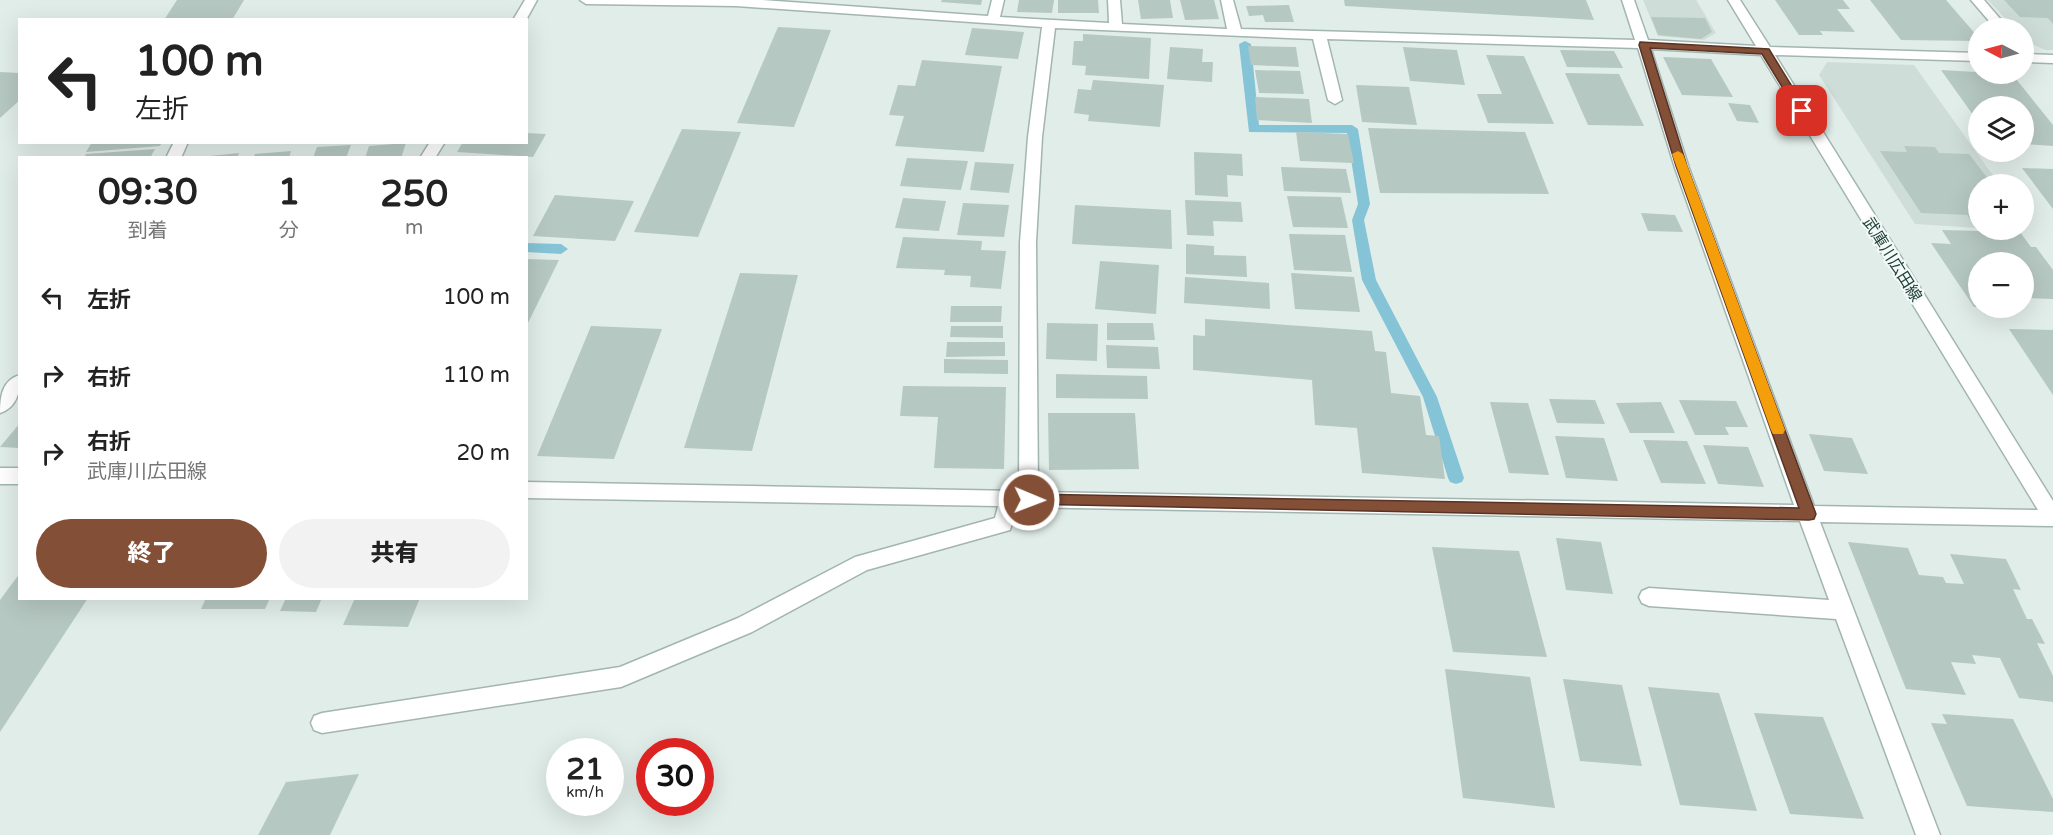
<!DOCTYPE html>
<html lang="ja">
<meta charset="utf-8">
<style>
:root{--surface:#fff;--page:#f2f2f2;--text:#222;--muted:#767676;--accent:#844f37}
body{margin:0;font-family:"Varela Round","Noto Sans JP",sans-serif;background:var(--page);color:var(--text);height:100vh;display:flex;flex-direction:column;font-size:22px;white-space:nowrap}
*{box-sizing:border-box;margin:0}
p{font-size:20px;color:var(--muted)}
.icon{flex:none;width:33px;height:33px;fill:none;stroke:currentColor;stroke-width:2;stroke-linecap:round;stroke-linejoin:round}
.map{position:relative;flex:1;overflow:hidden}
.panel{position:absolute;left:18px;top:156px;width:510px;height:444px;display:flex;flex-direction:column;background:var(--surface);border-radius:0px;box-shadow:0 6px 24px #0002}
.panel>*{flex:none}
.guide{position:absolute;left:18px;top:18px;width:510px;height:126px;border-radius:0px;box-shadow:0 6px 24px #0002;background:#fff;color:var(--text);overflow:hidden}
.needle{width:39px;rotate:276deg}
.fabs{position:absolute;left:1968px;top:18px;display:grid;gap:12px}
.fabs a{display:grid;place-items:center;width:66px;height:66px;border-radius:50%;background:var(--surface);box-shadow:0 6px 24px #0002;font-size:30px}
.speed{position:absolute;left:546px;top:738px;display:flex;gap:12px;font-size:30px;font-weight:700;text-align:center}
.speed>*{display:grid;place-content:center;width:78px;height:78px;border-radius:50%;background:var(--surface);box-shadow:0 6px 24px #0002;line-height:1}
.speed small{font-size:15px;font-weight:400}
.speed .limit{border:9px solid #d22;background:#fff;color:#111}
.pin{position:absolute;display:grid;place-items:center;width:51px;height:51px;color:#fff;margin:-26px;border-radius:12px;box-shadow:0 3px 9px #0006}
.me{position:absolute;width:66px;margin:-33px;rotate:91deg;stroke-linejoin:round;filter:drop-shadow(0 0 4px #0008)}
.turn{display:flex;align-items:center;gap:21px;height:126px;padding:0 18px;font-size:27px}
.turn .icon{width:78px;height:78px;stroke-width:2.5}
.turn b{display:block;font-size:42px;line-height:51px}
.eta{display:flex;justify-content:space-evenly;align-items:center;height:102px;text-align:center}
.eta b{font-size:36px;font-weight:800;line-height:42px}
.action{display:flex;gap:12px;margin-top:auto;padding:12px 18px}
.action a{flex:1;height:69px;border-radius:36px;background:var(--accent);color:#fff;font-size:24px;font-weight:800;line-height:69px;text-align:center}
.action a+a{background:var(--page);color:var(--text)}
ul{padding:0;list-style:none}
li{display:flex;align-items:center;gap:18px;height:78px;padding:0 18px}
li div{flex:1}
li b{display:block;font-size:22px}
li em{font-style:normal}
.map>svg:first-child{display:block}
.built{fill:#cfddd8}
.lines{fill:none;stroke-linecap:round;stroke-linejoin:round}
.stream{fill:#85c4d6;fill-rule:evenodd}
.building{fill:#b6c8c2}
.minor-casing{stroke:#a3b5b1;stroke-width:3}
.minor{fill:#fff;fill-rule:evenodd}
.route{fill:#844f37;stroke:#563324;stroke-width:1.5}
.slow{fill:#f59e0b}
.labels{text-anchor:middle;stroke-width:4.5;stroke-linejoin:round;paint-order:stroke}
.street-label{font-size:16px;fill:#203f39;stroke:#f2f9f6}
</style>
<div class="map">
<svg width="2053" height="835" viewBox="0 0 2053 835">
<rect width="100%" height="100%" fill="#e1ede9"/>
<g class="built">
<polygon points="1643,0 1696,0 1716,33 1704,40 1658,36"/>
<polygon points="1988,0 2053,0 2053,50 2046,50 2026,42 2024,39 2024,28 2014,28"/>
<polygon points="1827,62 1914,65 1999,184 1978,184 1978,228 1915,224 1819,75"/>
</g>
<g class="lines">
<g class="stream">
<polygon points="1245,41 1251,44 1259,125 1352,125 1358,129 1370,204 1364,220 1376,280 1437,397 1464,478 1462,482 1456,484 1450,482 1448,478 1423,397 1362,280 1352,220 1358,204 1347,133 1249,132 1239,44"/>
<polygon points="526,243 561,244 568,249 561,254 526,252"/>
</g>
</g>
<g class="building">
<polygon points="177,0 244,0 232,20 164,20"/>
<polygon points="942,0 982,0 981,5 941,2"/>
<polygon points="1019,0 1054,0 1052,13 1017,12"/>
<polygon points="1058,0 1098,0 1099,13 1058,13"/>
<polygon points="1138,0 1170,0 1173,18 1141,19"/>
<polygon points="1180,0 1214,0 1219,19 1185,20"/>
<polygon points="1344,0 1586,0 1594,20 1345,6"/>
<polygon points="1775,0 1843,0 1850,9 1837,9 1855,32 1820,31 1823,35 1799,35"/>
<polygon points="1870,0 1946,0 1978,37 1978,41 1901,40"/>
<polygon points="2004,0 2053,0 2053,24 2048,18 2020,17"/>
<polygon points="1289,5 1294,22 1265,22 1263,15 1249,16 1246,6"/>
<polygon points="1651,17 1705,18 1712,32 1701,39 1658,35"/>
<polygon points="778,27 831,30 794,127 737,123"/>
<polygon points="972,28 1024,32 1018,59 965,55"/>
<polygon points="1083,34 1151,38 1149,79 1085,75 1086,66 1072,65 1074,41 1083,41"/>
<polygon points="1248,46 1296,47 1299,67 1251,65"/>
<polygon points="1170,47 1203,49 1202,62 1213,62 1212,82 1167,79"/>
<polygon points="1403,47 1457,50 1465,85 1410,81"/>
<polygon points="1560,50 1614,51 1623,68 1567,67"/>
<polygon points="1486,55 1524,56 1554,124 1488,123 1477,94 1502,94"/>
<polygon points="1663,57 1711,59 1733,97 1682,95"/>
<polygon points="922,60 1002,66 984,152 895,146 904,116 889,115 898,85 915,86"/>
<polygon points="1255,70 1300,71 1304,94 1259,93"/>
<polygon points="1941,70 2012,74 2053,125 2053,146 2024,144 2024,106 1978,106 1978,122"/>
<polygon points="0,72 20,73 20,100 0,118"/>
<polygon points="1565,73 1619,74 1644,126 1588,125"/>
<polygon points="1093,80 1164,85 1160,127 1088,121 1089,115 1074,113 1078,89 1091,90"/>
<polygon points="1356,85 1409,87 1417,125 1362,122"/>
<polygon points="1255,97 1309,99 1312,123 1257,120"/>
<polygon points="1728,103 1750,105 1759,123 1737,121"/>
<polygon points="1368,128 1525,132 1549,194 1380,193"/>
<polygon points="682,129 741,132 698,237 634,232"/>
<polygon points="1296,132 1348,134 1354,163 1300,161"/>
<polygon points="526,133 546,134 533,157 457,152 463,142 526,142"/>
<polygon points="92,142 162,142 160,146 86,152"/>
<polygon points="406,143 401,158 365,158 369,146"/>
<polygon points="351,145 346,158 313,158 317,147"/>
<polygon points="1904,146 1935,147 1939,153 1969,154 1992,184 1978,184 1978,224 1973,224 1967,215 1921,213 1880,151 1907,152"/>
<polygon points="155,149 150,158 84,158 86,154"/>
<polygon points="291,151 289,158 253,158 255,154"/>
<polygon points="1194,152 1242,154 1243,176 1227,175 1228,197 1195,195"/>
<polygon points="239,153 237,158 210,158 210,156"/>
<polygon points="907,158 968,161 961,190 900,186"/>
<polygon points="975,162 1014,164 1009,193 970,190"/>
<polygon points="1281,167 1346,169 1351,193 1284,191"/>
<polygon points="2022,168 2053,169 2053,209"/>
<polygon points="555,195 634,201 615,241 533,236"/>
<polygon points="1287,196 1341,197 1348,228 1293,227"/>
<polygon points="903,198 946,201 939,231 895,228"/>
<polygon points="1185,200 1241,202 1243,222 1213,221 1214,236 1187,235"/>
<polygon points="963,203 1009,205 1004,237 957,235"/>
<polygon points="1075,205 1171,210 1172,249 1072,244"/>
<polygon points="1641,213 1675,215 1683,232 1648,231"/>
<polygon points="1942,230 2020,232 2031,247 2036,247 2053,270 2053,299 2024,298 2024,262 1978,262 1978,307 1974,307 1931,243 1951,244"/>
<polygon points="1289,234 1345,235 1352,272 1294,270"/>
<polygon points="903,237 982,241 981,250 1006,251 1001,289 970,287 971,276 944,275 945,270 896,268"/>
<polygon points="1186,244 1214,246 1214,255 1246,256 1247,277 1186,274"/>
<polygon points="526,259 559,260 526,327"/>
<polygon points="1100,261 1159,265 1156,314 1095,309"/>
<polygon points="740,273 798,275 752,451 684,448"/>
<polygon points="1291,273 1354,277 1360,312 1295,309"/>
<polygon points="1185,277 1269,283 1270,309 1184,303"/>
<polygon points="951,306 1002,306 1001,322 950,322"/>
<polygon points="1205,319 1372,331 1375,351 1386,352 1391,393 1420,396 1426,435 1439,436 1445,479 1362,473 1357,428 1315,425 1312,380 1193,370 1193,335 1205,336"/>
<polygon points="1047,323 1098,324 1097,361 1046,359"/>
<polygon points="1107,323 1153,323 1155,340 1107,340"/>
<polygon points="591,326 662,329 614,459 537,456"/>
<polygon points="951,326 1003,326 1003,338 950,337"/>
<polygon points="2009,329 2053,330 2053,395"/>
<polygon points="947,342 1005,342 1005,356 946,357"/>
<polygon points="1106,345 1158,347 1160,369 1107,368"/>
<polygon points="944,359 1008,360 1008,374 944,373"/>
<polygon points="1056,374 1147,376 1148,399 1056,398"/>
<polygon points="903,386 1006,387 1004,469 934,468 938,417 900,416"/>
<polygon points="1549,399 1595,400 1605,424 1557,423"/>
<polygon points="1679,400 1736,401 1748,427 1725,427 1729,435 1695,435"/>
<polygon points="1490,402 1528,403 1549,475 1509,473"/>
<polygon points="1661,402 1675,433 1630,433 1616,403"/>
<polygon points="1048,413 1135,413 1139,469 1049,470"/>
<polygon points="20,423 20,448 0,447"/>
<polygon points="1809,434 1852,438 1868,474 1824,471"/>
<polygon points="1555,436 1604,438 1618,481 1566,478"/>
<polygon points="1643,440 1687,441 1706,484 1661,483"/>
<polygon points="1703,445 1748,447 1764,487 1718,484"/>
<polygon points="1556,538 1601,542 1613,594 1566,590"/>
<polygon points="1848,542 1908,548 1919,575 1943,577 1946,583 1964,584 1950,554 2006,559 2021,590 2013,589 2027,619 2032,619 2045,644 2037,643 2053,676 2053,702 2019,698 2000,658 1972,655 1976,664 1951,662 1966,695 1906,689"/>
<polygon points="1432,547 1519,551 1547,657 1453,652"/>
<polygon points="20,573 20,598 88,598 0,732 0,600"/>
<polygon points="206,598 270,598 265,609 201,609"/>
<polygon points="286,598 322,598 316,612 280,611"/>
<polygon points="355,598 420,598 408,627 343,625"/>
<polygon points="1445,669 1530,677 1555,808 1463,798"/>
<polygon points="1563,679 1622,685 1642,766 1580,761"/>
<polygon points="1648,687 1719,693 1757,811 1680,805"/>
<polygon points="1754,713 1823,717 1864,819 1790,814"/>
<polygon points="1942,714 2013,719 2053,799 2053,812 1967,806 1931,723 1947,724"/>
<polygon points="359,774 330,835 258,835 286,782"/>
</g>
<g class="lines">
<defs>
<g id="minor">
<polygon points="525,0 537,0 526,20 513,20"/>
<path d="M580,0h182l226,16 4,-16h12l-4,17 109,6 -1,-23h12l2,24 105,5 -6,-29h12l8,29 394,11 -13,-40h12l14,40 108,6 -28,-46h12l30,47 208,6v8l-203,-6 278,446v25l-233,-4 120,313h-24l-80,-216 -187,-13 -7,-3 -3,-6 3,-6 7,-3 180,12 -29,-79 -783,-14 -7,23 -143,40 -115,62 -131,55 -299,46 -8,-3 -3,-7 3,-7 8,-3 298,-46 118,-49 117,-61 140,-39 3,-12 -472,-8v-16l493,9 1,-249 8,-105 14,-110 -306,-21 -150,-2zM1055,28l258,11 15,61 7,4 7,-4 -15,-61 311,9 37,120 119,337 -756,-13 -2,-250 6,-105zM1651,49l110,6 277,455 -224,-4 -125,-338z"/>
<polygon points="1971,0 1984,0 2008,28 1995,28"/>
<polygon points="2024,54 2053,55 2053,63 2024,62"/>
<polygon points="174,142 188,142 181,158 166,158"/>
<polygon points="430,142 445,142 435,158 420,158"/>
<path d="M20,375c0,15 -2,32 -20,38 0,-16 2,-33 20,-38z"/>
<rect x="0" y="468" width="20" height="16"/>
</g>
</defs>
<use href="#minor" class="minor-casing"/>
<use href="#minor" class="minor"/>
</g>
<polygon class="route" points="1640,42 1769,49 1807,111 1805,113 1798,113 1762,54 1650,48 1687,166 1816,514 1814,519 1809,520 1024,504 1021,500 1024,496 1029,494 1799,508 1676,166 1639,45"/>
<polygon class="slow" points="1678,151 1683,154 1785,430 1783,434 1773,434 1771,430 1672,154"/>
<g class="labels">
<g class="street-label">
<text transform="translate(1893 259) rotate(58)" y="6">武庫川広田線</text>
</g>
</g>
</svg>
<div class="fabs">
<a><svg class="needle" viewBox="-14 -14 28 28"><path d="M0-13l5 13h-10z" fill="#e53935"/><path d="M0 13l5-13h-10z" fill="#767676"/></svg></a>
<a><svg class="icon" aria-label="layers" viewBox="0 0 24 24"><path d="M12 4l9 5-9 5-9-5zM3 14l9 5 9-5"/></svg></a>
<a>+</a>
<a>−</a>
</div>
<div class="speed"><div>21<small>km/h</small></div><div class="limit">30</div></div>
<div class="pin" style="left:1802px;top:111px;background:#d93025"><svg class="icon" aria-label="arrive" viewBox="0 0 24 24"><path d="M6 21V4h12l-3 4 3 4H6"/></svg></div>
<svg class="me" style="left:1029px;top:500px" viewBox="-20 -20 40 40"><circle r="17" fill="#844f37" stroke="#fff" stroke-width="3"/><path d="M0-11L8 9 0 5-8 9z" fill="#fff"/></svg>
<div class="guide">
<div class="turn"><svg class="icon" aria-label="left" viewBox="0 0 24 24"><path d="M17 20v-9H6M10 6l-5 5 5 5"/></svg><div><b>100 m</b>左折</div></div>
</div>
<section class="panel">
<div class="eta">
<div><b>09:30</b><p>到着</p></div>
<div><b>1</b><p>分</p></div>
<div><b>250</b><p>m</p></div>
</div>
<ul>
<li><svg class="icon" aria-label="left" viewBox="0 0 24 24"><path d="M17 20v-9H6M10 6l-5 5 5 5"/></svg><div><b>左折</b></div><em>100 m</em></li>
<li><svg class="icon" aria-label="right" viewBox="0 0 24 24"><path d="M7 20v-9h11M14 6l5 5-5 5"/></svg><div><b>右折</b></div><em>110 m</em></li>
<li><svg class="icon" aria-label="right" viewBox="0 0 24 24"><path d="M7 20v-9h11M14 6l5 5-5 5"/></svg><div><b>右折</b><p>武庫川広田線</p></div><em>20 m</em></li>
</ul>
<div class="action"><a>終了</a><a>共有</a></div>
</section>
</div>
